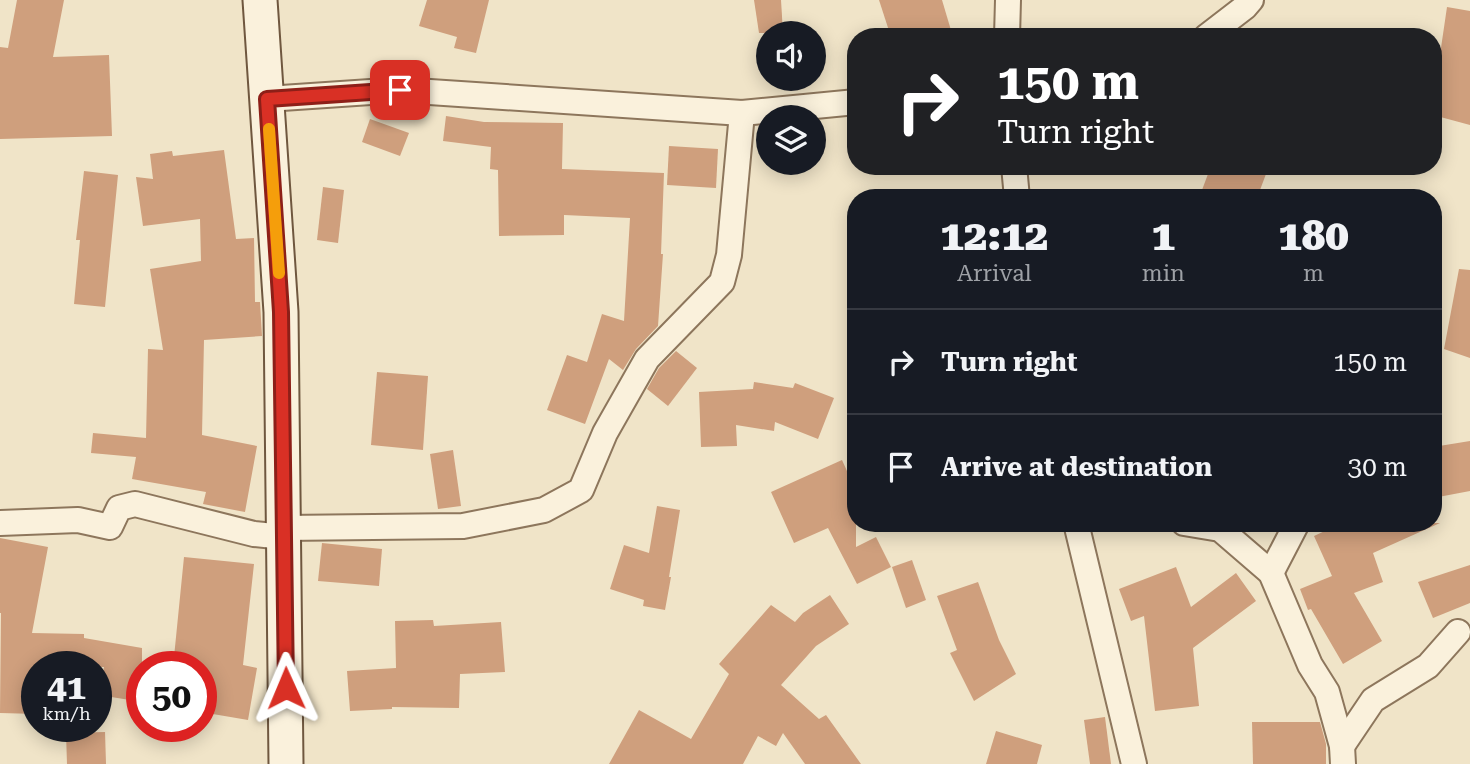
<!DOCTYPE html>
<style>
:root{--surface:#171b24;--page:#242831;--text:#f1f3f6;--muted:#9ea1a6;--line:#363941}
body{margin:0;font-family:"Roboto Serif",serif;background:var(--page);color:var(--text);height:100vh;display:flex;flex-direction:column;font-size:26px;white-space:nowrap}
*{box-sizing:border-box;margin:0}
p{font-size:23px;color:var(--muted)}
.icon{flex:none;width:38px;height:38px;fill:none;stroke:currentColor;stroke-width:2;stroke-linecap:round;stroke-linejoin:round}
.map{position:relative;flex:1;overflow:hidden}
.drawer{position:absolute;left:847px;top:189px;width:595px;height:343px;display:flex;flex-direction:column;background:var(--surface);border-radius:28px;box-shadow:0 4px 18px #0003}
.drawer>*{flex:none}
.top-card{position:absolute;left:847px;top:28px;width:595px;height:147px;border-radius:28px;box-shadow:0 4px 18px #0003;background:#202124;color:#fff;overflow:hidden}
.fabs{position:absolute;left:756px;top:21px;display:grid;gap:14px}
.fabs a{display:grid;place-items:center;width:70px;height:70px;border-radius:50%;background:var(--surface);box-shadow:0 4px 18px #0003;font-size:35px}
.speed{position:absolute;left:21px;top:651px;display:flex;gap:14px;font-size:35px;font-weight:700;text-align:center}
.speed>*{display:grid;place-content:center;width:91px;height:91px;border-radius:50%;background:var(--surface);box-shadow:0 4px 18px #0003;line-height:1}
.speed small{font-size:18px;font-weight:400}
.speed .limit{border:10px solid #d22;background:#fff;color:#111}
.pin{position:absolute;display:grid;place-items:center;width:60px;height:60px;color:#fff;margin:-30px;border-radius:14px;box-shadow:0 4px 10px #0006}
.me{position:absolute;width:77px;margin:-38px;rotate:359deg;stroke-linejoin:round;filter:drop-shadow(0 0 5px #0008)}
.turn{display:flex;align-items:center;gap:24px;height:147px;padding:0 35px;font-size:32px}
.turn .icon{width:91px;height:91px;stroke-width:2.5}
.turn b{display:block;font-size:49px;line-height:60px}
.eta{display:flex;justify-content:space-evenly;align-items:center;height:119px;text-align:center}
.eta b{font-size:42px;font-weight:800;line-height:49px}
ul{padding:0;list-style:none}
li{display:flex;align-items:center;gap:21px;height:105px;padding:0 35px;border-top:2px solid var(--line)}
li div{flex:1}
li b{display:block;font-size:26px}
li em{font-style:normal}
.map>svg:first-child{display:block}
.building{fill:#cf9f7d}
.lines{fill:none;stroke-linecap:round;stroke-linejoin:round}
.street-casing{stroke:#8d765c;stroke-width:28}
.secondary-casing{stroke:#6f573f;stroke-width:37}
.street{stroke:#faf1dc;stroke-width:24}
.secondary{stroke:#faf1dc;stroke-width:33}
.route-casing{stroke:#8d1f18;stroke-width:18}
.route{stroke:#d93025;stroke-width:12}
.slow{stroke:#f59e0b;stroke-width:12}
</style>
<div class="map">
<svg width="1470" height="764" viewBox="0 0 1470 764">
<rect width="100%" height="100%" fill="#f0e4c8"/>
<g class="building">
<polygon points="17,0 64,0 53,57 109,55 112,136 0,139 0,47 8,48"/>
<polygon points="427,0 489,0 476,53 454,48 457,37 419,26"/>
<polygon points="754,0 781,0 783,33 759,33"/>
<polygon points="879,0 942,0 953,37 891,37"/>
<polygon points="1447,7 1470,11 1470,125 1433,115 1433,74 1437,75"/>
<polygon points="446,116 484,122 563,123 562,169 664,173 661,254 663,254 658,326 636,349 623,370 609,359 585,424 547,410 567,355 587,362 602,314 624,321 630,218 564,215 564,235 499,236 498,170 490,169 491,147 443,141"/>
<polygon points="370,119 409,133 400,156 362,142"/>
<polygon points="669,146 718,149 716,188 667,185"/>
<polygon points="224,150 236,239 254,238 255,302 260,302 262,336 204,340 202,435 257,446 245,512 203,504 206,492 132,479 136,457 91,453 93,433 146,438 148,349 163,350 150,269 201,261 200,219 143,226 136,177 153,179 150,154 172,151 173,156"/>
<polygon points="1211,166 1269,166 1257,198 1199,198"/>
<polygon points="84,171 118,175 105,307 74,304 80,240 76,240"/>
<polygon points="323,187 344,190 338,243 317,240"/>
<polygon points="1459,269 1470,270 1470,358 1444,349"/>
<polygon points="676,351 697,368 668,406 647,389 659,368"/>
<polygon points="377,372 428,376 423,450 371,445"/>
<polygon points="754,382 793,388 795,383 834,398 818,439 775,422 774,431 736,425 737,446 701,447 699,392 753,389"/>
<polygon points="1470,441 1470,491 1433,498 1433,447"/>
<polygon points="453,450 461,506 438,509 430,454"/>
<polygon points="842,460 856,491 856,547 876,537 891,567 857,584 828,528 794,543 771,492"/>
<polygon points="657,506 680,510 669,577 671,577 665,610 643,606 644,600 610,589 624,545 649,553"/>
<polygon points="1342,523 1440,523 1373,553 1383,582 1354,593 1382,641 1343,664 1311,609 1308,610 1300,589 1332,576 1314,536"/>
<polygon points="0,538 48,547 32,633 84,634 84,638 142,648 142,702 99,695 104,667 37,667 37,714 0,713 1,613 0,613"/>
<polygon points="322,543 382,549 379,586 318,581"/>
<polygon points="184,557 254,564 243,665 257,668 248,720 201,712 201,667 173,667"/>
<polygon points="912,560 926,600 906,608 892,567"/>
<polygon points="1470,565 1470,603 1433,618 1418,582"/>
<polygon points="1176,567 1191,607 1236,573 1256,601 1193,648 1199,706 1155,711 1144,616 1131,621 1119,589"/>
<polygon points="978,582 999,640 1016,674 974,701 950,653 957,650 937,596"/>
<polygon points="830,595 849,624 816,646 781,685 819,719 826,715 861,764 805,764 783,733 776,746 758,736 743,764 609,764 639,710 691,739 729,674 719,664 771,605 795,622 803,613"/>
<polygon points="433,620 434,626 501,622 505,672 460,674 459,708 392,707 392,709 350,711 347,671 396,668 395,621"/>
<polygon points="1105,717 1111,764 1090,764 1084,720"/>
<polygon points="1252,722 1320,722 1326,744 1326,764 1253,764"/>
<polygon points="996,731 1042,745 1037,764 986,764"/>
<polygon points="105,732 106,764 67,764 66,733"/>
</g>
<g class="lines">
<defs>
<g id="street">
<polyline points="1007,37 1008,0"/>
<polyline points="1206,37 1245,7 1251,0"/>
<polyline points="267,99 400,90 742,113 856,102"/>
<polyline points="1014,166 1017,198"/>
<polyline points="0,523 78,520 110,527 119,508 135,504 254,534 284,537"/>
<polyline points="1076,523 1134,764"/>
<polyline points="1184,523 1220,529 1271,573 1310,665 1327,692 1342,746 1343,764"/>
<polyline points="284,528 463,526 544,510 581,490 605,433 647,359 722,282 729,255 742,113"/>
<polyline points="1271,573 1297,523"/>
<polyline points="1342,746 1373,700 1428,666 1458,632"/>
</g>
<polyline id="secondary" points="260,0 281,312 286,764"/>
</defs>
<use href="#street" class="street-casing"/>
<use href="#secondary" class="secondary-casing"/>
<use href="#street" class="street"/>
<use href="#secondary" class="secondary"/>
</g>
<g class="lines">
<defs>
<polyline id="route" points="286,688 281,312 267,99 400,90"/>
</defs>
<use href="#route" class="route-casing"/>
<use href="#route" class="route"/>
<polyline class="slow" points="269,129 279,273"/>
</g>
</svg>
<div class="fabs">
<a><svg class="icon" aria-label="sound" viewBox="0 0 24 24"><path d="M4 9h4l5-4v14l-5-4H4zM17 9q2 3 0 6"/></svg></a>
<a><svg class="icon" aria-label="layers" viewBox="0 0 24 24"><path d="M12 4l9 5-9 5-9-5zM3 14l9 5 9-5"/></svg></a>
</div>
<div class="speed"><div>41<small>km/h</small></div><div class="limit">50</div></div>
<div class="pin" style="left:400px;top:90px;background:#d93025"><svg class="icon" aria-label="arrive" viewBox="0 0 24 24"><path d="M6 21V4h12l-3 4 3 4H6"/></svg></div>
<svg class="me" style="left:286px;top:688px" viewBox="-20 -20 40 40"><path d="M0-17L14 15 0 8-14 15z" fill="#d93025" stroke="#fff" stroke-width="4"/></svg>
<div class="top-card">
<div class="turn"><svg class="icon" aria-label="right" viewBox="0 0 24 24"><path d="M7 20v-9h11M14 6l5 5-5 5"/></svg><div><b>150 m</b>Turn right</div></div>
</div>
<section class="drawer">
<div class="eta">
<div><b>12:12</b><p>Arrival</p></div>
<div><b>1</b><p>min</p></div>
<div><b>180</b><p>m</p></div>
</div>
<ul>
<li><svg class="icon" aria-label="right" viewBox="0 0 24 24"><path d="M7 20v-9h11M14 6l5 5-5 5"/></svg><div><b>Turn right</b></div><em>150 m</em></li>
<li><svg class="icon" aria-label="arrive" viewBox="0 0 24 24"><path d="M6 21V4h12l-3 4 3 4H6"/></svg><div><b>Arrive at destination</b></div><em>30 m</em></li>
</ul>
</section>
</div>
